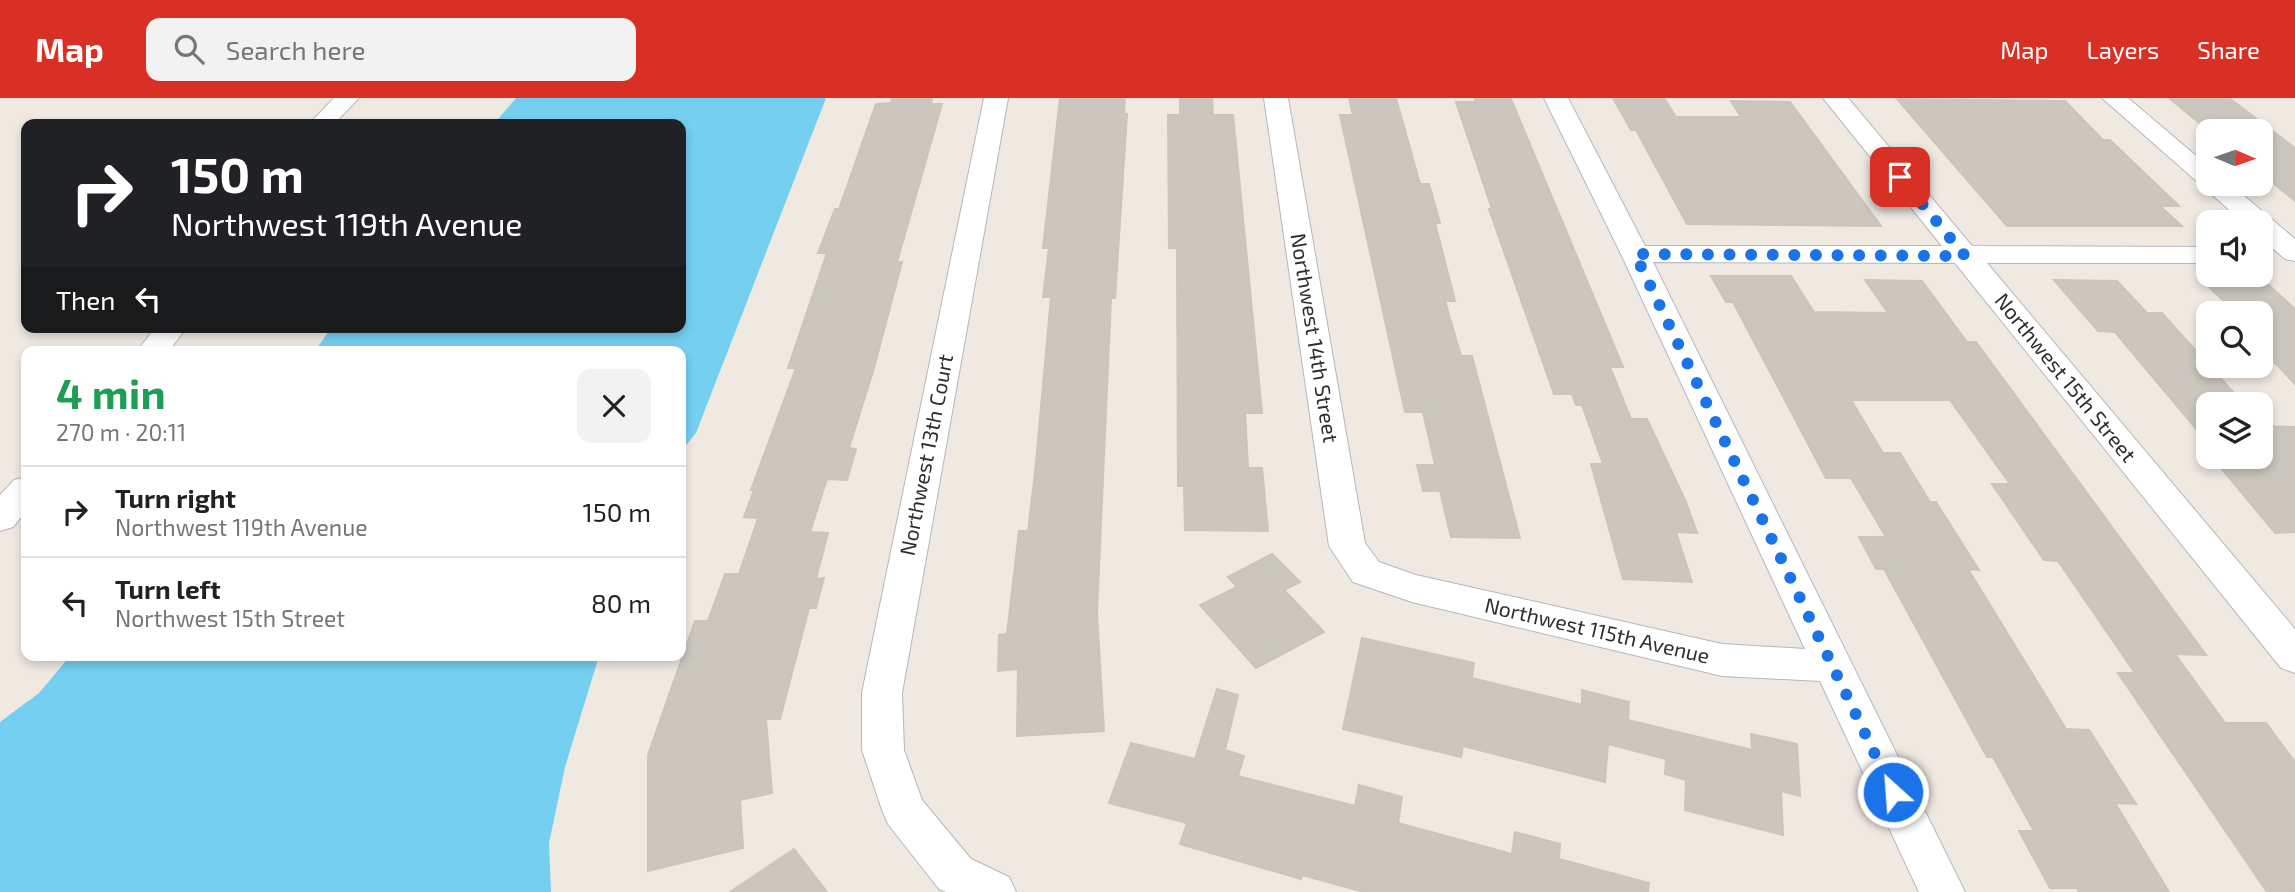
<!DOCTYPE html>
<meta charset="utf-8">
<style>
:root{--surface:#fff;--page:#f2f2f2;--text:#222;--muted:#767676;--line:#e0e0e0;--accent:#d93025}
body{margin:0;font-family:"Exo 2",sans-serif;background:var(--page);color:var(--text);height:100vh;display:flex;flex-direction:column;font-size:26px;white-space:nowrap}
*{box-sizing:border-box;margin:0}
p{font-size:23px;color:var(--muted)}
.icon{flex:none;width:38px;height:38px;fill:none;stroke:currentColor;stroke-width:2;stroke-linecap:round;stroke-linejoin:round}
.map{position:relative;flex:1;overflow:hidden}
.panel{position:absolute;left:21px;top:248px;width:665px;height:315px;display:flex;flex-direction:column;background:var(--surface);border-radius:14px;box-shadow:0 4px 10px #0003}
.panel>*{flex:none}
.hud{position:absolute;left:21px;top:21px;width:665px;height:214px;border-radius:14px;box-shadow:0 4px 10px #0003;background:#202124;color:#fff;overflow:hidden}
.needle{width:46px;rotate:92deg}
.tools{position:absolute;left:2196px;top:21px;display:grid;gap:14px}
.tools a{display:grid;place-items:center;width:77px;height:77px;border-radius:14px;background:var(--surface);box-shadow:0 4px 10px #0003;font-size:35px}
.pin{position:absolute;display:grid;place-items:center;width:60px;height:60px;color:#fff;margin:-30px;border-radius:14px;box-shadow:0 4px 10px #0006}
.me{position:absolute;width:77px;margin:-38px;rotate:334deg;stroke-linejoin:round;filter:drop-shadow(0 0 5px #0008)}
.turn{display:flex;align-items:center;gap:24px;height:147px;padding:0 35px;font-size:32px}
.turn .icon{width:91px;height:91px;stroke-width:2.5}
.turn b{display:block;font-size:49px;line-height:60px}
.then{display:flex;align-items:center;height:66px;padding:0 35px;background:#0003;gap:14px;font-size:26px}
.round{display:grid;place-items:center;flex:none;width:74px;height:74px;border-radius:14px;background:var(--page)}
.overview{display:flex;align-items:center;justify-content:space-between;height:119px;padding:0 35px}
h1{font-size:42px;font-weight:700;line-height:52px;color:#1e9e55}
ul{padding:0;list-style:none}
li{display:flex;align-items:center;gap:21px;height:91px;padding:0 35px;border-top:2px solid var(--line)}
li div{flex:1}
li b{display:block;font-size:26px}
li em{font-style:normal}
header{display:flex;align-items:center;gap:42px;box-sizing:border-box;height:98px;padding:0 35px;background:var(--accent);color:#fff}
header strong{font-size:33px}
nav{display:flex;gap:38px;margin-inline-start:auto;font-size:24px}
.search{width:490px;height:63px;background:var(--page);display:flex;align-items:center;gap:18px;box-sizing:border-box;padding:0 24px;border-radius:14px;color:var(--muted);font-size:26px}
.map>svg:first-child{display:block}
.water{fill:#75cff0}
.building{fill:#cbc7bf;stroke:#cbc5ba;stroke-width:2}
.lines{fill:none;stroke-linecap:round;stroke-linejoin:round}
.street-casing{stroke:#b4b7c1;stroke-width:2}
.street{fill:#fff;fill-rule:evenodd}
.route{stroke:#1a73e8;stroke-width:12;stroke-dasharray:0 21.6}
.labels{text-anchor:middle;stroke-width:5;stroke-linejoin:round;paint-order:stroke}
.street-label{font-size:21px;fill:#2e2e2e;stroke:#fff}
</style>
<header>
<strong>Map</strong>
<div class="search"><svg class="icon" aria-label="search" viewBox="0 0 24 24"><circle cx="10" cy="10" r="6"/><path d="M15 15l6 6"/></svg>Search here</div>
<nav><a>Map</a><a>Layers</a><a>Share</a></nav>
</header>
<div class="map">
<svg width="2295" height="794" viewBox="0 0 2295 794">
<rect width="100%" height="100%" fill="#efe9e1"/>
<g class="water">
<polygon points="516,0 826,0 696,335 681,353 681,254 314,254 332,229 681,229 681,26 494,26"/>
<polygon points="70,558 599,558 565,669 549,745 551,794 0,794 0,624 39,595"/>
</g>
<g class="building">
<polygon points="892,0 932,0 931,6 942,6 897,164 902,164 874,270 849,350 856,351 847,382 827,381 810,434 828,435 816,481 824,480 816,510 809,510 780,621 766,621 772,695 740,702 743,750 648,773 648,657 695,523 708,523 725,476 739,476 758,420 744,419 754,392 751,392 796,270 788,270 827,155 818,155 835,111 839,111 876,6 891,5"/>
<polygon points="1060,0 1125,0 1124,16 1127,16 1115,200 1111,200 1097,515 1104,633 1017,638 1018,571 998,573 999,537 1007,536 1019,433 1028,433 1035,375 1051,199 1043,199 1049,150 1043,150"/>
<polygon points="1180,0 1212,0 1213,17 1233,17 1262,315 1245,315 1248,370 1262,370 1268,433 1185,432 1184,388 1178,388 1177,150 1169,150 1168,17 1180,17"/>
<polygon points="1349,0 1396,0 1420,86 1429,86 1440,125 1435,125 1455,203 1445,203 1461,258 1472,258 1520,440 1451,439 1440,393 1423,393 1417,367 1435,367 1423,314 1405,314 1340,17 1353,17"/>
<polygon points="1613,0 1664,0 1676,19 1741,19 1731,3 1790,4 1881,128 1687,126 1636,32 1631,32"/>
<polygon points="2169,0 2229,0 2295,50 2295,103 2261,75 2261,33 2209,33"/>
<polygon points="1475,1 1511,1 1623,269 1610,269 1631,321 1647,321 1686,404 1697,435 1676,434 1692,484 1623,481 1591,366 1603,366 1582,307 1576,307 1572,296 1554,296 1489,111 1492,111 1456,4 1476,4"/>
<polygon points="1897,1 2065,3 2103,42 2110,42 2179,108 2160,108 2182,128 2007,128"/>
<polygon points="1711,178 1791,178 1814,214 1888,215 1865,182 1922,183 1967,244 1976,244 2206,557 2175,556 2225,625 2266,625 2295,664 2295,794 2267,794 2118,575 2135,575 2058,463 2044,462 1992,386 2010,386 1950,302 1851,302 1883,355 1900,355 1930,404 1936,404 1979,472 1968,471 2066,631 2089,632 2136,706 2115,705 2169,794 2079,794 2077,790 2050,790 2019,733 2034,733 1993,659 1987,659 1884,471 1876,471 1859,439 1886,439 1851,380 1826,380 1733,204 1726,204"/>
<polygon points="2261,180 2295,211 2295,286 2261,250 2261,215 2236,215 2203,183 2261,184"/>
<polygon points="2054,182 2117,183 2147,215 2162,215 2241,303 2208,302 2208,345 2115,234 2098,233"/>
<polygon points="2261,328 2295,329 2295,434 2275,435 2212,359 2261,359"/>
<polygon points="1272,456 1300,484 1284,492 1324,534 1256,570 1200,507 1237,489 1228,479"/>
<polygon points="1362,540 1474,565 1472,580 1582,607 1582,592 1629,604 1628,622 1752,652 1751,636 1797,646 1800,698 1781,693 1783,737 1685,712 1686,682 1665,676 1666,661 1608,646 1605,684 1463,648 1461,659 1343,631"/>
<polygon points="1217,591 1238,597 1225,652 1244,658 1238,678 1355,708 1359,687 1402,699 1398,725 1512,756 1515,734 1560,746 1559,761 1649,785 1648,794 1364,794 1302,777 1301,781 1180,746 1187,725 1109,705 1131,645 1195,661"/>
<polygon points="794,751 827,794 730,794"/>
</g>
<g class="lines">
<defs>
<g id="street">
<polygon points="334,0 359,0 334,26 309,26"/>
<polygon points="984,0 1008,0 902,595 904,652 922,702 971,761 1009,779 1016,794 946,794 939,791 888,726 882,712 862,652 862,595"/>
<polygon points="1264,0 1288,0 1365,445 1379,464 1416,477 1722,546 1805,551 1621,156 1544,0 1568,0 1645,148 1942,148 1823,0 1848,0 1972,148 2208,149 2208,165 1987,165 2295,531 2295,575 2281,570 1955,165 1653,164 1965,794 1919,794 1820,583 1722,578 1412,504 1353,484 1329,448"/>
<polygon points="2102,0 2128,0 2208,68 2208,86 2230,86 2295,141 2295,163 2285,161 2261,140 2261,124 2243,124"/>
<polygon points="156,229 187,229 168,254 136,254"/>
<polygon points="26,379 26,413 13,429 0,433 0,397 14,382"/>
</g>
</defs>
<use href="#street" class="street-casing"/>
<use href="#street" class="street"/>
</g>
<g class="lines">
<polyline class="route" points="1893,694 1635,156 1965,158 1900,79"/>
</g>
<g class="labels">
<g class="street-label">
<text transform="translate(1314 240) rotate(81)" y="7">Northwest 14th Street</text>
<text transform="translate(2065 280) rotate(51)" y="7">Northwest 15th Street</text>
<text transform="translate(927 357) rotate(-79)" y="7">Northwest 13th Court</text>
<text transform="translate(1597 533) rotate(13)" y="7">Northwest 115th Avenue</text>
</g>
</g>
</svg>
<div class="tools">
<a><svg class="needle" viewBox="-14 -14 28 28"><path d="M0-13l5 13h-10z" fill="#e53935"/><path d="M0 13l5-13h-10z" fill="#767676"/></svg></a>
<a><svg class="icon" aria-label="sound" viewBox="0 0 24 24"><path d="M4 9h4l5-4v14l-5-4H4zM17 9q2 3 0 6"/></svg></a>
<a><svg class="icon" aria-label="search" viewBox="0 0 24 24"><circle cx="10" cy="10" r="6"/><path d="M15 15l6 6"/></svg></a>
<a><svg class="icon" aria-label="layers" viewBox="0 0 24 24"><path d="M12 4l9 5-9 5-9-5zM3 14l9 5 9-5"/></svg></a>
</div>
<div class="pin" style="left:1900px;top:79px;background:#d93025"><svg class="icon" aria-label="arrive" viewBox="0 0 24 24"><path d="M6 21V4h12l-3 4 3 4H6"/></svg></div>
<svg class="me" style="left:1893px;top:694px" viewBox="-20 -20 40 40"><circle r="17" fill="#1a73e8" stroke="#fff" stroke-width="3"/><path d="M0-11L8 9 0 5-8 9z" fill="#fff"/></svg>
<div class="hud">
<div class="turn"><svg class="icon" aria-label="right" viewBox="0 0 24 24"><path d="M7 20v-9h11M14 6l5 5-5 5"/></svg><div><b>150 m</b>Northwest 119th Avenue</div></div>
<div class="then">Then<svg class="icon" aria-label="left" viewBox="0 0 24 24"><path d="M17 20v-9H6M10 6l-5 5 5 5"/></svg></div>
</div>
<section class="panel">
<div class="overview"><div><h1>4 min</h1><p>270 m · 20:11</p></div><a class="round"><svg class="icon" aria-label="close" viewBox="0 0 24 24"><path d="M6 6l12 12M18 6L6 18"/></svg></a></div>
<ul>
<li><svg class="icon" aria-label="right" viewBox="0 0 24 24"><path d="M7 20v-9h11M14 6l5 5-5 5"/></svg><div><b>Turn right</b><p>Northwest 119th Avenue</p></div><em>150 m</em></li>
<li><svg class="icon" aria-label="left" viewBox="0 0 24 24"><path d="M17 20v-9H6M10 6l-5 5 5 5"/></svg><div><b>Turn left</b><p>Northwest 15th Street</p></div><em>80 m</em></li>
</ul>
</section>
</div>
